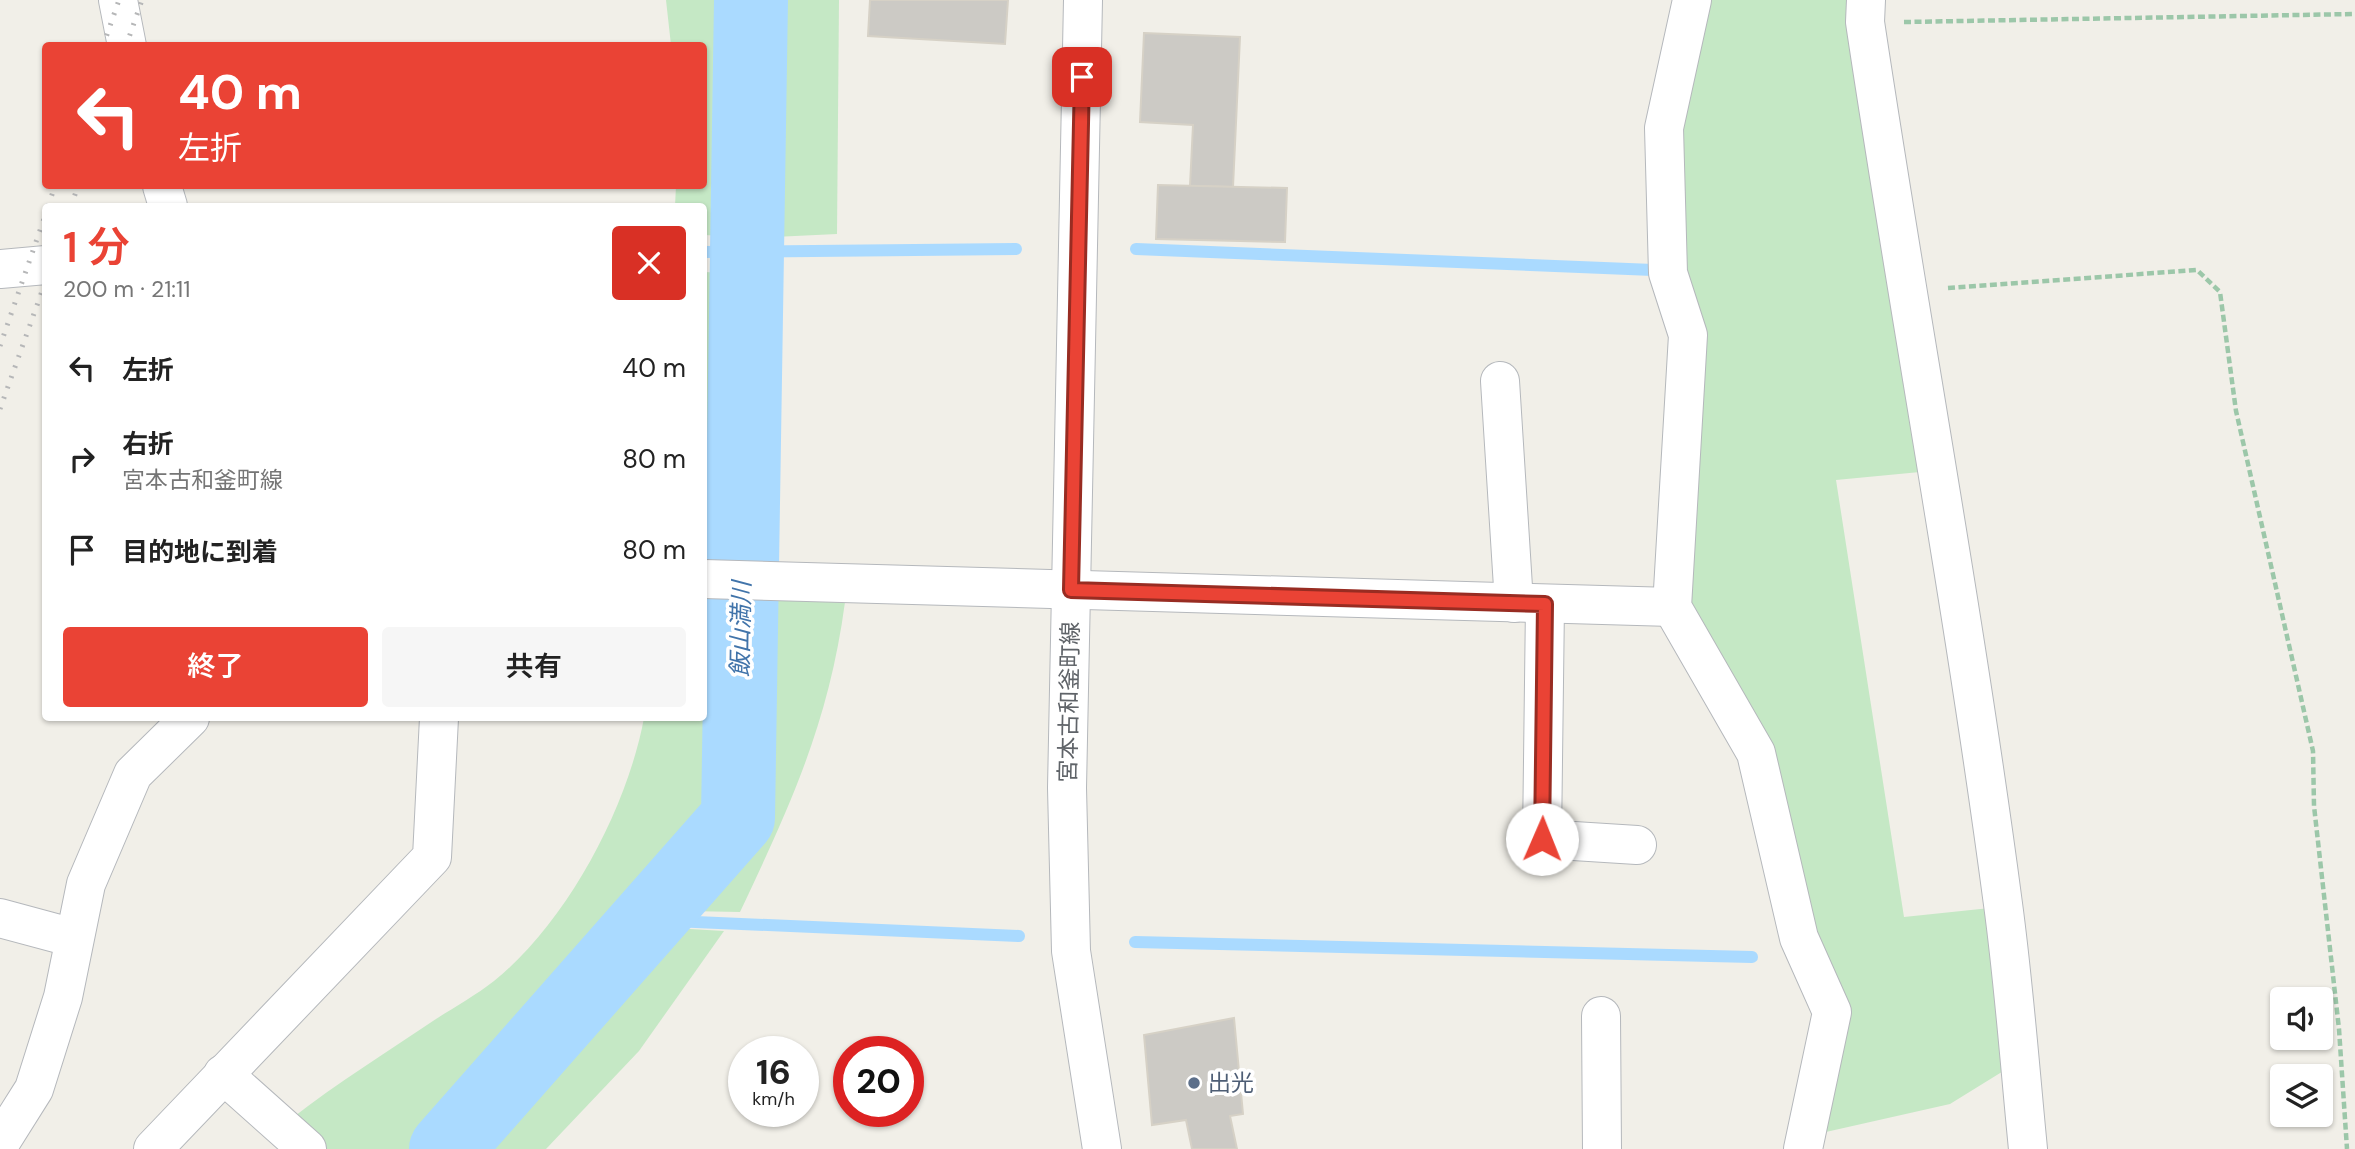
<!DOCTYPE html>
<html lang="ja">
<meta charset="utf-8">
<style>
:root{--surface:#fff;--page:#f6f6f6;--text:#222;--muted:#767676;--accent:#ea4335}
body{margin:0;font-family:"DM Sans","Noto Sans JP",sans-serif;background:var(--page);color:var(--text);height:100vh;display:flex;flex-direction:column;font-size:26px;white-space:nowrap}
*{box-sizing:border-box;margin:0}
p{font-size:23px;color:var(--muted)}
.icon{flex:none;width:38px;height:38px;fill:none;stroke:currentColor;stroke-width:2;stroke-linecap:round;stroke-linejoin:round}
.map{position:relative;flex:1;overflow:hidden}
.details{position:absolute;left:42px;top:203px;width:665px;height:518px;display:flex;flex-direction:column;background:var(--surface);border-radius:7px;box-shadow:0 2px 5px #0004}
.details>*{flex:none}
.hud{position:absolute;left:42px;top:42px;width:665px;height:147px;border-radius:7px;box-shadow:0 2px 5px #0004;background:#ea4335;color:#fff;overflow:hidden}
.fabs{position:absolute;left:2270px;top:987px;display:grid;gap:14px}
.fabs a{display:grid;place-items:center;width:63px;height:63px;border-radius:7px;background:var(--surface);box-shadow:0 2px 5px #0004;font-size:35px}
.speed{position:absolute;left:728px;top:1036px;display:flex;gap:14px;font-size:35px;font-weight:700;text-align:center}
.speed>*{display:grid;place-content:center;width:91px;height:91px;border-radius:50%;background:var(--surface);box-shadow:0 2px 5px #0004;line-height:1}
.speed small{font-size:18px;font-weight:400}
.speed .limit{border:10px solid #d22;background:#fff;color:#111}
.pin{position:absolute;display:grid;place-items:center;width:60px;height:60px;color:#fff;margin:-30px;border-radius:14px;box-shadow:0 4px 10px #0006}
.me{position:absolute;width:77px;margin:-38px;rotate:1deg;stroke-linejoin:round;filter:drop-shadow(0 0 5px #0008)}
.turn{display:flex;align-items:center;gap:24px;height:147px;padding:0 21px;font-size:32px}
.turn .icon{width:91px;height:91px;stroke-width:2.5}
.turn b{display:block;font-size:49px;line-height:60px}
.round{display:grid;place-items:center;flex:none;width:74px;height:74px;border-radius:7px;background:var(--page)}
.summary{display:flex;align-items:center;justify-content:space-between;height:119px;padding:0 21px}
h1{font-size:42px;font-weight:600;line-height:52px;color:var(--accent)}
.cta{display:flex;gap:14px;margin-top:auto;padding:14px 21px}
.cta a{flex:1;height:80px;border-radius:7px;background:var(--accent);color:#fff;font-size:28px;font-weight:600;line-height:80px;text-align:center}
.cta a+a{background:var(--page);color:var(--text)}
ul{padding:0;list-style:none}
li{display:flex;align-items:center;gap:21px;height:91px;padding:0 21px}
li div{flex:1}
li b{display:block;font-size:26px}
li em{font-style:normal}
.map>svg:first-child{display:block}
.green{fill:#c5e8c5}
.lines{fill:none;stroke-linecap:round;stroke-linejoin:round}
.stream{stroke:#aadaff;stroke-width:12}
.river{stroke:#aadaff;stroke-width:74}
.building{fill:#cccac5;stroke:#d6d1c6;stroke-width:2}
.minor-casing{stroke:#b5b8bc;stroke-width:40}
.path{stroke:#9cc7a9;stroke-width:4.5;stroke-dasharray:7 3.5;stroke-linecap:butt}
.minor{stroke:#fff;stroke-width:38}
.rail{stroke:#b6b7b8;stroke-width:5;stroke-dasharray:2 9;stroke-linecap:butt}
.route-casing{stroke:#982c22;stroke-width:18}
.route{stroke:#ea4335;stroke-width:12}
.service-dot{fill:#5c6f8a;stroke:#fff;stroke-width:2.5}
.labels{text-anchor:middle;stroke-width:7;stroke-linejoin:round;paint-order:stroke}
.street-label{font-size:23px;fill:#5f6368;stroke:#fff}
.service-label{font-size:23px;fill:#4e5e75;stroke:#fff;text-anchor:start}
.water-label{font-size:24px;font-style:italic;fill:#4174aa;stroke:#fff}
</style>
<div class="map">
<svg width="2355" height="1149" viewBox="0 0 2355 1149">
<rect width="100%" height="100%" fill="#f1efe8"/>
<g class="green">
<polygon points="666,0 731,0 724,236 704,235 704,206 675,206 676,186 704,186 704,46 671,45"/>
<polygon points="777,0 839,0 837,234 774,237"/>
<polygon points="1708,0 1849,0 1920,472 1836,480 1904,917 1990,908 2005,1070 1950,1104 1817,1134 1846,1011 1691,608 1675,134"/>
<polygon points="704,272 726,273 718,557 704,557"/>
<path d="M768,600l77,2c-16,120 -54,202 -105,310l-53,-1 70,-85z"/>
<path d="M704,604l15,1 -3,204 -301,340h-89l-35,-30c46,-36 96,-67 145,-100 19,-12 40,-24 58,-38 73,-59 133,-172 150,-263h60z"/>
<polygon points="673,928 724,931 639,1051 546,1149 476,1149"/>
</g>
<g class="lines">
<g class="stream">
<polyline points="1136,249 1653,270"/>
<polyline points="704,252 1016,249"/>
<polyline points="650,920 1019,936"/>
<polyline points="1135,942 1752,957"/>
</g>
<polyline class="river" points="446,1149 738,818 751,0"/>
</g>
<g class="building">
<polygon points="870,0 1008,0 1005,44 868,36"/>
<polygon points="1144,33 1240,37 1233,187 1190,186 1193,125 1140,122"/>
<polygon points="1158,185 1287,188 1285,242 1156,239"/>
<polygon points="1234,1018 1243,1114 1230,1116 1237,1149 1192,1149 1186,1120 1152,1125 1144,1035"/>
</g>
<g class="lines">
<defs>
<g id="minor">
<polyline points="118,0 127,46"/>
<polyline points="1083,0 1067,788 1071,951 1102,1149"/>
<polyline points="1692,0 1664,128 1668,273 1688,335 1672,607 1756,753 1799,938 1832,1012 1803,1149"/>
<path d="M1866,0l-1,22c44,294 99,587 138,882 11,81 17,164 25,245"/>
<polyline points="162,186 168,206"/>
<polyline points="0,269 46,265"/>
<polyline points="1500,381 1514,603"/>
<polyline points="704,579 1672,607"/>
<polyline points="1545,604 1542,839 1637,845"/>
<polyline points="0,918 74,938"/>
<polyline points="1601,1016 1602,1149"/>
<polyline points="223,1074 307,1149"/>
<polyline points="0,1143 34,1089 63,997 86,884 133,774 190,718"/>
<polyline points="153,1149 432,857 439,718"/>
</g>
</defs>
<use href="#minor" class="minor-casing"/>
<g class="path">
<polyline points="1904,22 2355,14"/>
<polyline points="1948,288 2197,270 2220,292 2236,411 2313,751 2314,806 2339,1029 2347,1149"/>
</g>
<use href="#minor" class="minor"/>
<g class="rail">
<polyline points="103,46 119,0"/>
<polyline points="126,46 142,0"/>
<polyline points="48,206 55,186"/>
<polyline points="71,206 78,186"/>
<polyline points="0,346 46,213"/>
<polyline points="0,409 46,280"/>
</g>
</g>
<g class="lines">
<defs>
<polyline id="route" points="1082,77 1071,590 1545,604 1542,839"/>
</defs>
<use href="#route" class="route-casing"/>
<use href="#route" class="route"/>
</g>
<circle class="service-dot" cx="1194" cy="1083" r="7"/>
<g class="labels">
<g class="street-label">
<text transform="translate(1069 702) rotate(-89)" y="8">宮本古和釜町線</text>
</g>
<g class="service-label">
<text x="1208" y="1091">出光</text>
</g>
<g class="water-label">
<text transform="translate(741 629) rotate(-89)" y="8">飯山満川</text>
</g>
</g>
</svg>
<div class="fabs">
<a><svg class="icon" aria-label="sound" viewBox="0 0 24 24"><path d="M4 9h4l5-4v14l-5-4H4zM17 9q2 3 0 6"/></svg></a>
<a><svg class="icon" aria-label="layers" viewBox="0 0 24 24"><path d="M12 4l9 5-9 5-9-5zM3 14l9 5 9-5"/></svg></a>
</div>
<div class="speed"><div>16<small>km/h</small></div><div class="limit">20</div></div>
<div class="pin" style="left:1082px;top:77px;background:#d93025"><svg class="icon" aria-label="arrive" viewBox="0 0 24 24"><path d="M6 21V4h12l-3 4 3 4H6"/></svg></div>
<svg class="me" style="left:1542px;top:839px" viewBox="-20 -20 40 40"><circle r="19" fill="#fff"/><path d="M0-13L10 11 0 6-10 11z" fill="#ea4335"/></svg>
<div class="hud">
<div class="turn"><svg class="icon" aria-label="left" viewBox="0 0 24 24"><path d="M17 20v-9H6M10 6l-5 5 5 5"/></svg><div><b>40 m</b>左折</div></div>
</div>
<section class="details">
<div class="summary"><div><h1>1 分</h1><p>200 m · 21:11</p></div><a class="round" style="background:#d93025;color:#fff"><svg class="icon" aria-label="close" viewBox="0 0 24 24"><path d="M6 6l12 12M18 6L6 18"/></svg></a></div>
<ul>
<li><svg class="icon" aria-label="left" viewBox="0 0 24 24"><path d="M17 20v-9H6M10 6l-5 5 5 5"/></svg><div><b>左折</b></div><em>40 m</em></li>
<li><svg class="icon" aria-label="right" viewBox="0 0 24 24"><path d="M7 20v-9h11M14 6l5 5-5 5"/></svg><div><b>右折</b><p>宮本古和釜町線</p></div><em>80 m</em></li>
<li><svg class="icon" aria-label="arrive" viewBox="0 0 24 24"><path d="M6 21V4h12l-3 4 3 4H6"/></svg><div><b>目的地に到着</b></div><em>80 m</em></li>
</ul>
<div class="cta"><a>終了</a><a>共有</a></div>
</section>
</div>
